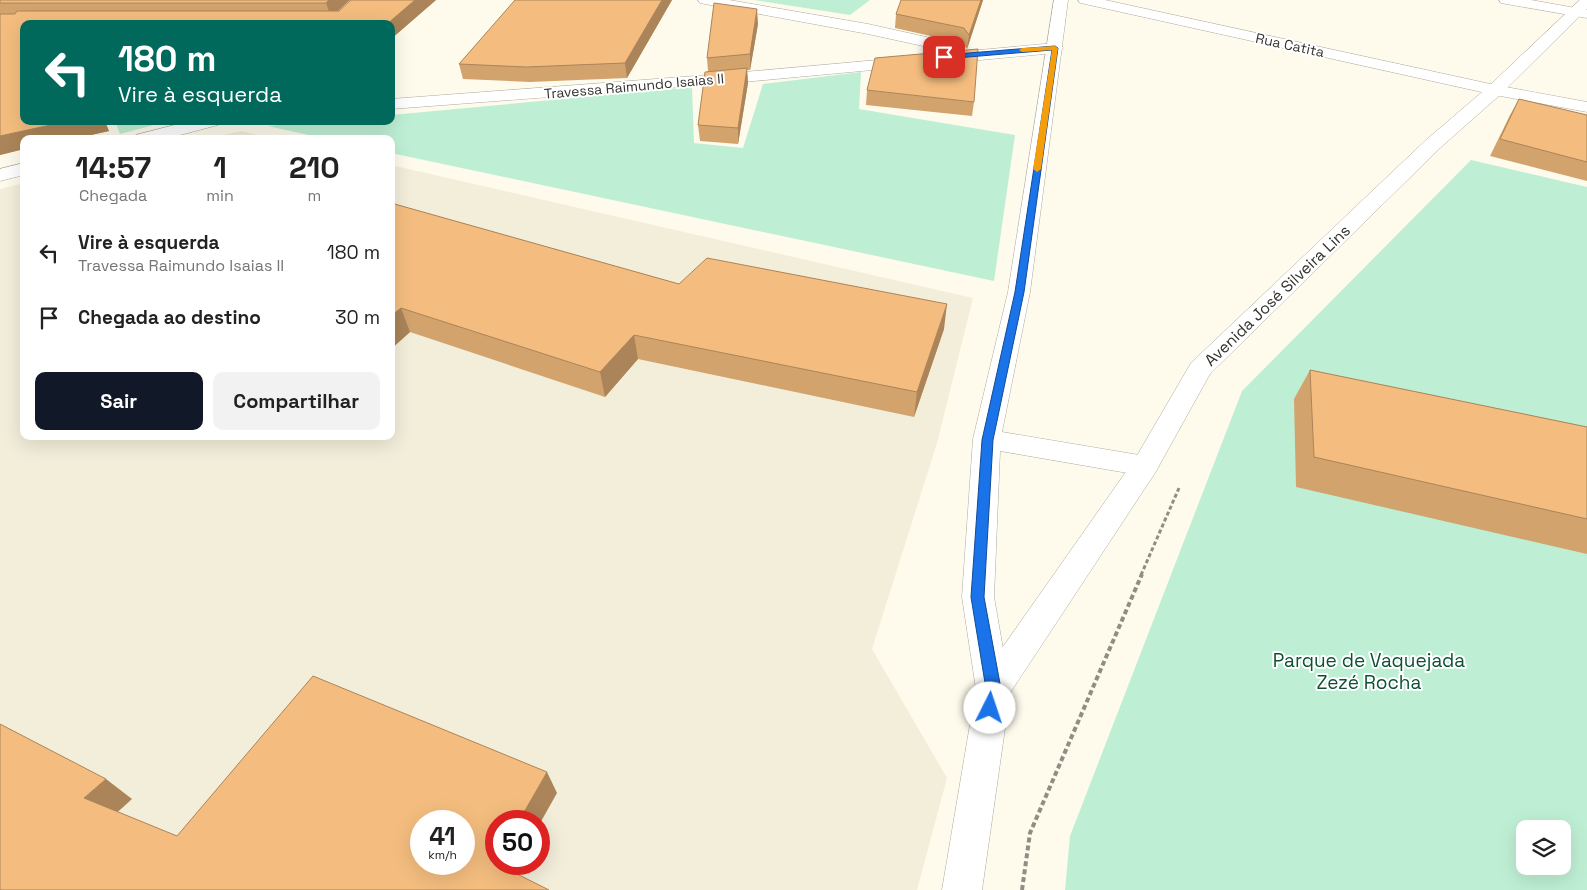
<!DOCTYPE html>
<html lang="pt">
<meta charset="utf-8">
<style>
:root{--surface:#fff;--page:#f2f2f2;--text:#222;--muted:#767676;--accent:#111827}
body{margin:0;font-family:"Space Grotesk",sans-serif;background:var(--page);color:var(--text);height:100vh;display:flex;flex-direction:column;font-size:19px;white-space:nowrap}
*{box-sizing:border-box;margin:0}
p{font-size:16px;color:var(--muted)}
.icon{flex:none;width:28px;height:28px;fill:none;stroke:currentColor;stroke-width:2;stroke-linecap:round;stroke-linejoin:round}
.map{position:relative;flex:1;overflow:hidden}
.side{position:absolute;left:20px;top:135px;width:375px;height:305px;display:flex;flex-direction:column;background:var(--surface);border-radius:10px;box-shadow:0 5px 20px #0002}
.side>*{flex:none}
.guide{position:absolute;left:20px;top:20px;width:375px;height:105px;border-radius:10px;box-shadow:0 5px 20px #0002;background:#00695c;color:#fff;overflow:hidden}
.tools{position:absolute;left:1516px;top:820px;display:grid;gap:10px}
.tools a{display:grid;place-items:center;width:55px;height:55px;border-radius:10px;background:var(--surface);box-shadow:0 5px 20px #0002;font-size:25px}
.speed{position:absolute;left:410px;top:810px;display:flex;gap:10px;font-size:25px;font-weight:700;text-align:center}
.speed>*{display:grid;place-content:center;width:65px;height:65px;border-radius:50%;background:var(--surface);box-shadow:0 5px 20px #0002;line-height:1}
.speed small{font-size:12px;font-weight:400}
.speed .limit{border:8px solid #d22;background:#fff;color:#111}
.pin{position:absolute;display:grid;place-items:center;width:42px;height:42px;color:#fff;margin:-21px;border-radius:10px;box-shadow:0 2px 8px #0006}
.me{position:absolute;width:55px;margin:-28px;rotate:4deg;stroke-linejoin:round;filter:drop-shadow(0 0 4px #0008)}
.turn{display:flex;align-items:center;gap:18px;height:105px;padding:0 15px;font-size:22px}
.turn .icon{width:65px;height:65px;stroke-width:2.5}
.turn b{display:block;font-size:35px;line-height:42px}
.eta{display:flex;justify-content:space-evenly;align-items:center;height:85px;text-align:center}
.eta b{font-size:30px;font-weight:700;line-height:35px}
.button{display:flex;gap:10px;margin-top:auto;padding:10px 15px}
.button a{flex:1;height:58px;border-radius:10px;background:var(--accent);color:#fff;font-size:20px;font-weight:700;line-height:58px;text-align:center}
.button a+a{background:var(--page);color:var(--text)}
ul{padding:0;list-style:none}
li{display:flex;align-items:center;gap:15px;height:65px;padding:0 15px}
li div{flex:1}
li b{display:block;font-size:19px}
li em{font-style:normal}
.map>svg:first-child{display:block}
.built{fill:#f3eeda;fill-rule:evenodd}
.green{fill:#beefd4;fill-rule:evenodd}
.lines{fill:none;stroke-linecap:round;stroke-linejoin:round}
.minor-casing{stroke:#adaa9d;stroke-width:1}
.tertiary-casing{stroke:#adaa9d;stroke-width:1}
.secondary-casing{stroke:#adaa9d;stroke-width:1}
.path-far1{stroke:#8f8e84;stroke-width:3;stroke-dasharray:4 2.5;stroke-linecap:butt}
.path{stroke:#8f8e84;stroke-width:4;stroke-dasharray:5 3;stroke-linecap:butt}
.minor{fill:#fff;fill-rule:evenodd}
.tertiary{fill:#fff;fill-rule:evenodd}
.secondary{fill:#fff;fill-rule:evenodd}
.wall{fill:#d2a36d}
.shaded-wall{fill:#ab8459}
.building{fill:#f4bd7f;stroke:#ab8459;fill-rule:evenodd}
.route{fill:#1a73e8;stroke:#114b97}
.slow{fill:#f59e0b}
.labels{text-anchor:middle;stroke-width:4;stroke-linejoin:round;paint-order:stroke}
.far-street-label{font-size:14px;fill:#34332e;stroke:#fff}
.street-label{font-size:16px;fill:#34332e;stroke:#fff}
.near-park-label{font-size:19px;fill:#0d5035;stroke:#fff}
</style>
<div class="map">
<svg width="1587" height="890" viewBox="0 0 1587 890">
<rect width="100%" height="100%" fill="#fefbed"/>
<g class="built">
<polygon points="242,131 275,139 204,139"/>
<path d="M391,165l582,133 -36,145 -65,206 75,129 -30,112h-917v-701l24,-6v253h367zM421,821h43v43h-43zM496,821h43v43h-43z"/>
</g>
<g class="green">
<polygon points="754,0 870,0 850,15"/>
<polygon points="861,72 859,109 1015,135 994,281 391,153 391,139 326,139 268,126 323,121 391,121 391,115 692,87 694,143 743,148 763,84"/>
<polygon points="115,121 169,121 120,134"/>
<path d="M1471,160l116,27v703h-522l5,-54 172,-445zM1525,829h37v37h-37z"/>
</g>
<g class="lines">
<defs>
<g id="minor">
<polygon points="698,0 729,0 868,24 962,45 964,48 958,52 1055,43 1061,45 1063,48 1061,51 1055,53 722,84 391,109 391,99 722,74 955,53 868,34 705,4 700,3"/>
<polygon points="1078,0 1105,0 1495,85 1587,102 1587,112 1495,95 1085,4 1080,3"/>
<polygon points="1499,0 1531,0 1587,10 1587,18 1506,4 1501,3"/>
<polygon points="190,121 221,121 218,125 165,139 134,139 136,135"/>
<polygon points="24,163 24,175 0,181 0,169"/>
</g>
<polygon id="tertiary" points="1054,0 1068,0 1030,292 1002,432 1145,456 1155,459 1159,466 1155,473 1145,476 1000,451 994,597 1010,689 1005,700 993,705 981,700 976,689 962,597 973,439 1008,292"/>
<polygon id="secondary" points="1580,0 1587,0 1587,9 1501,94 1440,148 1210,374 1155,473 1010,693 982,890 942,890 976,689 981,678 1135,459 1191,363 1426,140 1489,86"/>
</defs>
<use href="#minor" class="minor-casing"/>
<use href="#tertiary" class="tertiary-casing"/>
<use href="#secondary" class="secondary-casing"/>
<polyline class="path-far1" points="1141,575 1179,488"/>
<polyline class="path" points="1022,890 1030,833 1142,574"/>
<use href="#minor" class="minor"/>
<use href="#tertiary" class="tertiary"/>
<use href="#secondary" class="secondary"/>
</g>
<g class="wall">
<polygon points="0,0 350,0 338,11 436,0 391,39 391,24 24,24 109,131 73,139 24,139 24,149 0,155"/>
<polygon points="672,0 627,78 530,82 463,79 459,64"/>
<polygon points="983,0 967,49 962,43 895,28 896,14"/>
<polygon points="758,24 750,70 747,70 748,83 738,144 700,141 698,125 708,71 707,58"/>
<polygon points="867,90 974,102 972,116 866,105"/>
<polygon points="1519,99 1587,115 1587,181 1490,156 1510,115"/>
<polygon points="391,203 679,284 944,329 914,417 638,359 605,397 410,332 391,349"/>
<polygon points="1310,370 1587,427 1587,554 1296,487 1294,399"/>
</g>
<g class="shaded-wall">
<polygon points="329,0 350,0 331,17 326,3"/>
<polygon points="415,0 436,0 391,39 391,24 387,24"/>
<polygon points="662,0 672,0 627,78 625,63"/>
<polygon points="981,0 983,0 967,49 969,35"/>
<polygon points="757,9 758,24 750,70 750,54"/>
<polygon points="747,68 748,83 738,144 738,128"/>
<polygon points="69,121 105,121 109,131 73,139 24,139 24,149 0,155 0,136"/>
<polygon points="947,304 944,329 914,417 917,392"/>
<polygon points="401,308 410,332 391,349 391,316"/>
<polygon points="634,335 638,359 605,397 600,372"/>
<polygon points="547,772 557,793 539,825 539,821 519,821"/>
<polygon points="106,779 132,799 111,818 84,798"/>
<polygon points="496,861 496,864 517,864 507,881 495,863"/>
</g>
<g class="building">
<polygon points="0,0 329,0 326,3 0,3"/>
<polygon points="351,0 415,0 387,24 24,24 24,121 69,121 0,136 0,14 15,14 17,11 339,11"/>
<polygon points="515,0 662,0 625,63 526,67 459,64"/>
<polygon points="901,0 981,0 969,35 964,28 896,14"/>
<polygon points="714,3 757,9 750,54 707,58"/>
<polygon points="978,49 974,102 867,90 875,58"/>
<polygon points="747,68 738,128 698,125 705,72"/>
<polygon points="1519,99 1587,115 1587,162 1500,139"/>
<polygon points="391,203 679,284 707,258 947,304 917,392 634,335 600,372 401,308 391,316"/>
<polygon points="1310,370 1587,427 1587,519 1314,457"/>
<path d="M313,676l234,96 -28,49h-23v40l-1,2 54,27h-549v-166l106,55 -22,19 93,38zM421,821h43v43h-43z"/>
</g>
<polygon class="route" points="1055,46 1058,48 1024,292 993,440 984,597 1001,689 996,712 990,714 985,712 983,708 986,689 971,597 982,440 1015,292 1052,50 944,59 941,57 944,55"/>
<polygon class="slow" points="1055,46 1058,48 1041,169 1037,172 1033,169 1052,50 1022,52 1019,50 1022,48"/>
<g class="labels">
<g class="far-street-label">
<text transform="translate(1290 45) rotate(12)" y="5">Rua Catita</text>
<text transform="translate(634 86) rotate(-5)" y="5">Travessa Raimundo Isaias II</text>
</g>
<g class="street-label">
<text transform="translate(1277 295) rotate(-44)" y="6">Avenida José Silveira Lins</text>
</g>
<g class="near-park-label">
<text x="1369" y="667">Parque de Vaquejada<tspan x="1369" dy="22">Zezé Rocha</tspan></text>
</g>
</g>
</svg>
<div class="tools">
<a><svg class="icon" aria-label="layers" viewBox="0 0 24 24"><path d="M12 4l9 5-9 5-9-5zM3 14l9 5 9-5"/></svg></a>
</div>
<div class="speed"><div>41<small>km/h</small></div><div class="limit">50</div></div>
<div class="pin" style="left:944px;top:57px;background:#d93025"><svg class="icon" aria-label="arrive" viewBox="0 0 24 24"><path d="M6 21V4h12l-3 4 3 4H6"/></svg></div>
<svg class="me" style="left:990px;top:708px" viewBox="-20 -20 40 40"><circle r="19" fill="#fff"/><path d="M0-13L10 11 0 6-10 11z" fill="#1a73e8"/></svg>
<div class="guide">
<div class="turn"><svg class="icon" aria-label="left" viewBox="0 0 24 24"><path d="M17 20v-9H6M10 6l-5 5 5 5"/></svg><div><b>180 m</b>Vire à esquerda</div></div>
</div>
<section class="side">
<div class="eta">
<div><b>14:57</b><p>Chegada</p></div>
<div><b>1</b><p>min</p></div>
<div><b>210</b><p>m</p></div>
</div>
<ul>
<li><svg class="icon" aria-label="left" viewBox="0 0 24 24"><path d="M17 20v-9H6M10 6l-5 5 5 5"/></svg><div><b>Vire à esquerda</b><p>Travessa Raimundo Isaias II</p></div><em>180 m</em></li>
<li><svg class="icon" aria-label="arrive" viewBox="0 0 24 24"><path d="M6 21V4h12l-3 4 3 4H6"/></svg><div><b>Chegada ao destino</b></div><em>30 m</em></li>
</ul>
<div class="button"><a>Sair</a><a>Compartilhar</a></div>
</section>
</div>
